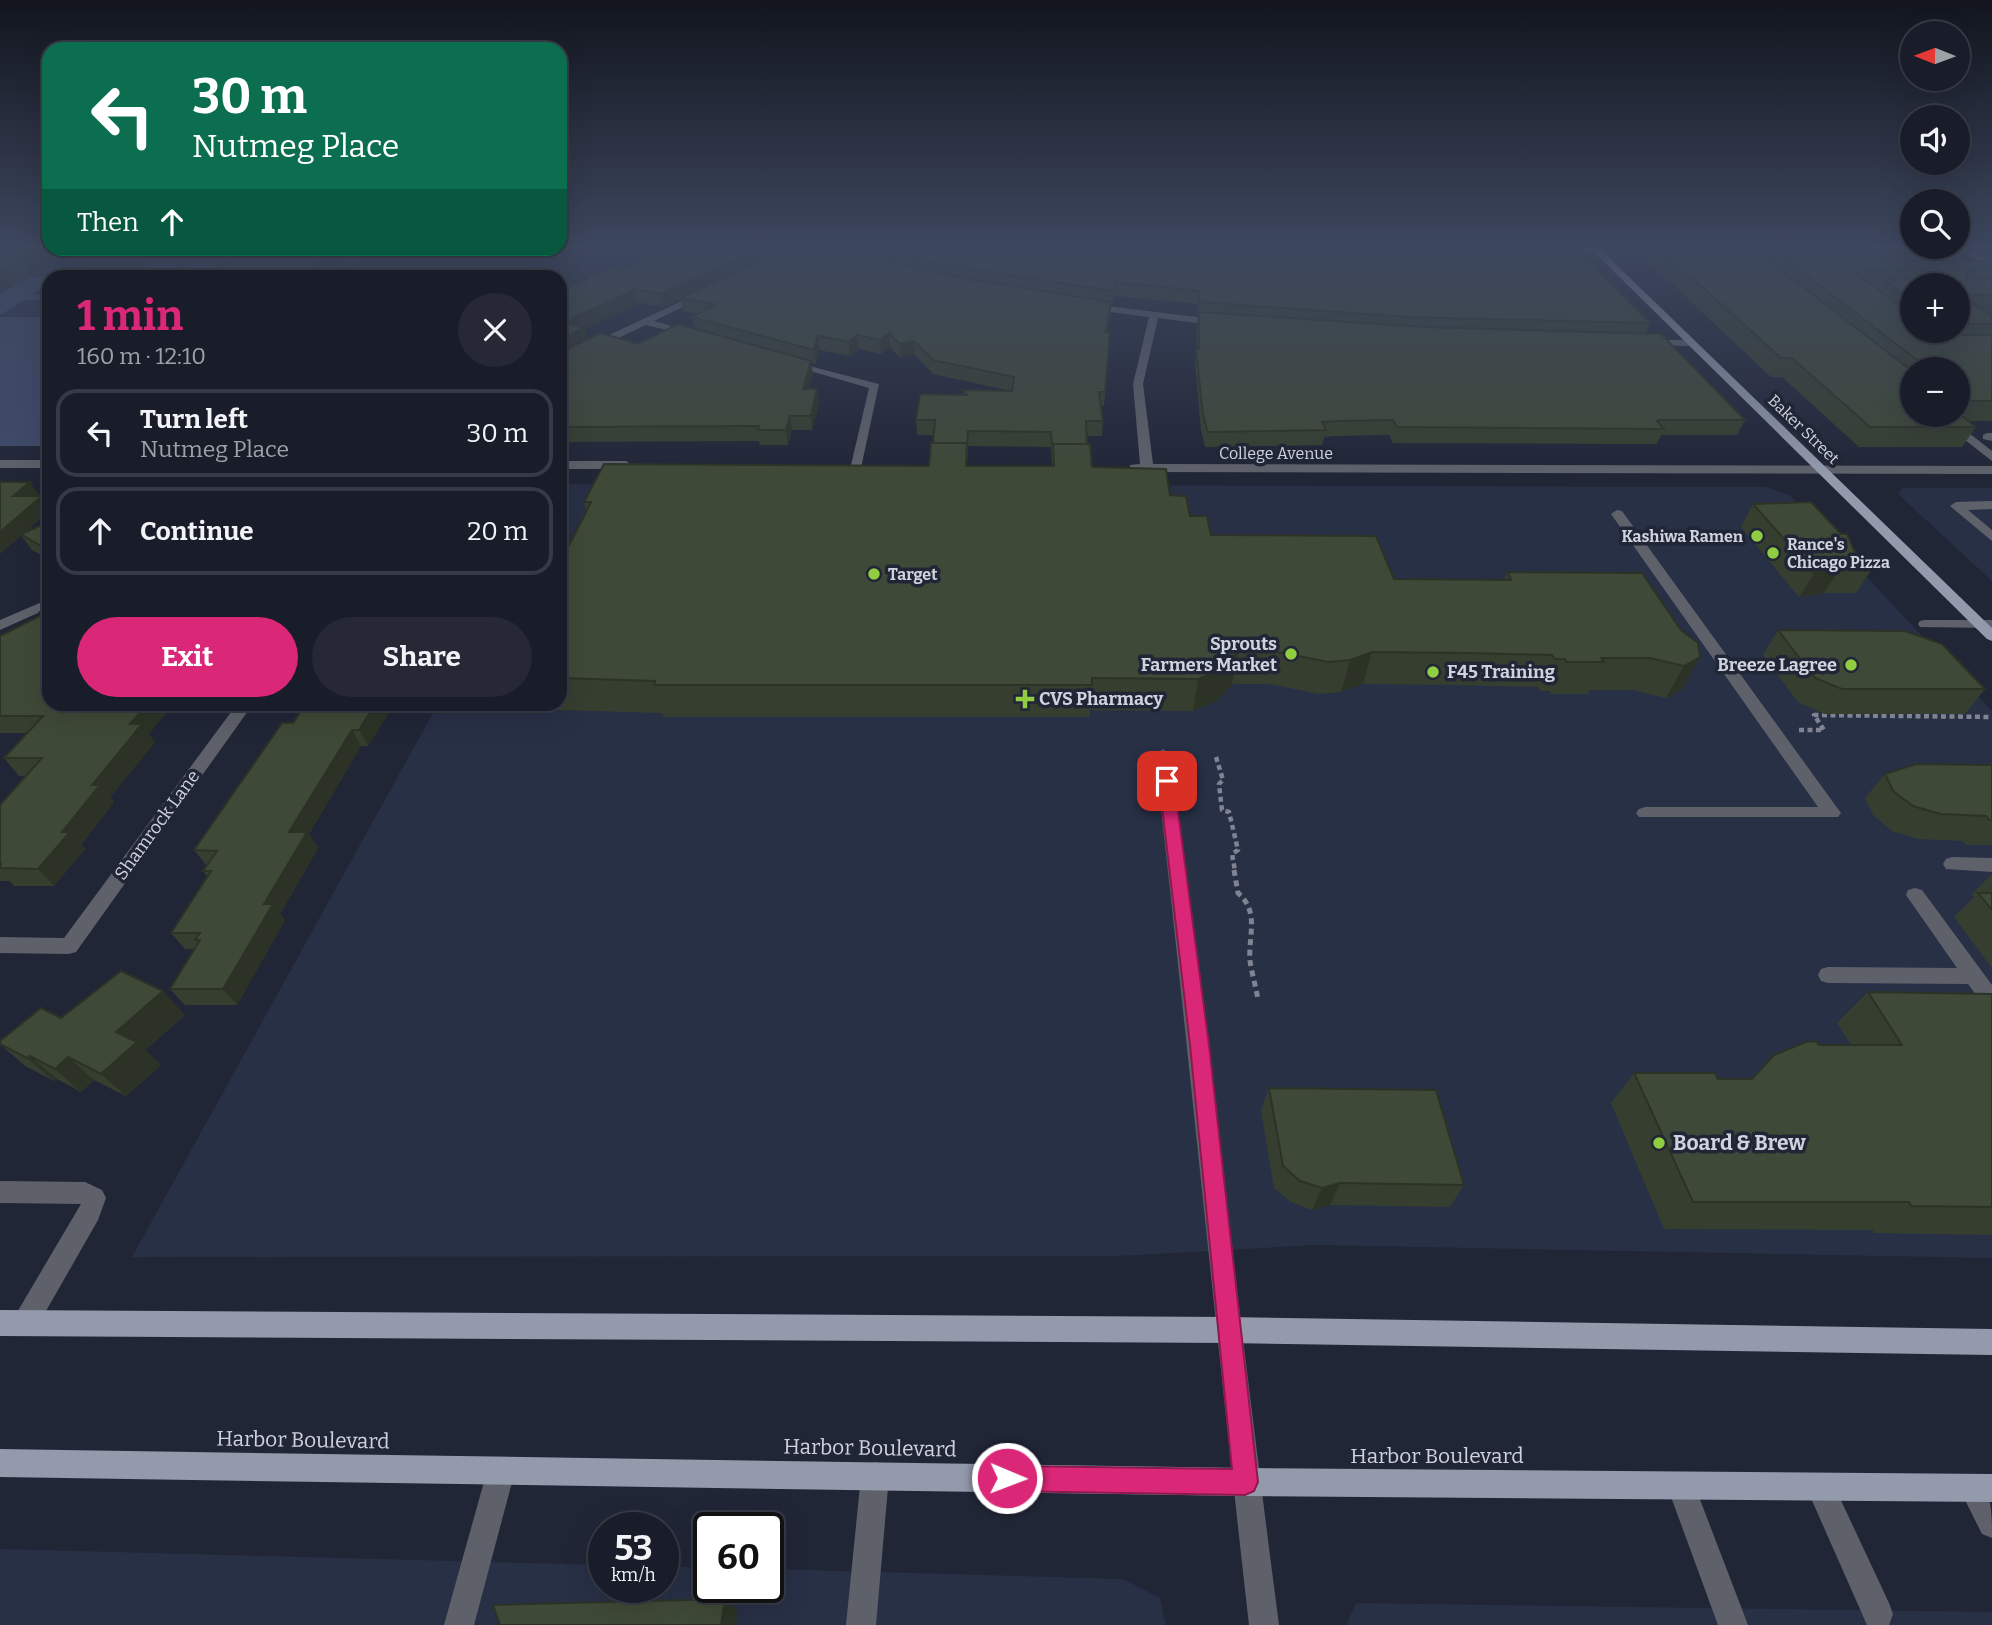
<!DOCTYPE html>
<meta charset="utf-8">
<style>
:root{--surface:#191c29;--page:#262935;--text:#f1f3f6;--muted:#9fa1a8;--line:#373a46;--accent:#db2777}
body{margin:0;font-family:Bitter,serif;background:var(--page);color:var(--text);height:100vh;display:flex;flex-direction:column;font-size:26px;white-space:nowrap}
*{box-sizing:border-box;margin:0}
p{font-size:23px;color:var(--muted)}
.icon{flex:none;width:38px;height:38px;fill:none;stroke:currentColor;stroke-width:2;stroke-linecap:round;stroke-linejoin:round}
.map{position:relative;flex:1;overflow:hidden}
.details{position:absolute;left:42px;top:270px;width:525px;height:441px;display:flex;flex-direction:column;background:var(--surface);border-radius:21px;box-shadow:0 7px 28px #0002,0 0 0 2px var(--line)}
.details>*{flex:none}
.top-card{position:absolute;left:42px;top:42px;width:525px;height:214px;border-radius:21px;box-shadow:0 7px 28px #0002,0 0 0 2px var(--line);background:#0b6e4f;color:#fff;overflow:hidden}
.needle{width:46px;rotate:271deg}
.buttons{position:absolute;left:1900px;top:21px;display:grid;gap:14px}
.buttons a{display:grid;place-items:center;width:70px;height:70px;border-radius:50%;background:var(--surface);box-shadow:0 7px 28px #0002,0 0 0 2px var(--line);font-size:35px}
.speed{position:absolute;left:588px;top:1512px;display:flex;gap:14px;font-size:35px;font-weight:700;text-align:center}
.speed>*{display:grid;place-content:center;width:91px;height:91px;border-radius:50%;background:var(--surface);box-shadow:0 7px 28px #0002,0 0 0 2px var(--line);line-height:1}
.speed small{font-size:18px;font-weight:400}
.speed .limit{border:4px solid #111;border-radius:10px;background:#fff;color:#111}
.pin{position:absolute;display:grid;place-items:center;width:60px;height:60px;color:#fff;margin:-30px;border-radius:14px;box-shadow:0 4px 10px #0006}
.me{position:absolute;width:77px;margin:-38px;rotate:91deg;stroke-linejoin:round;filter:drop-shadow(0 0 5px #0008)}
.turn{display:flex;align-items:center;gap:24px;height:147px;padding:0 35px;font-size:32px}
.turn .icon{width:91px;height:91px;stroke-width:2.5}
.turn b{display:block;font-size:49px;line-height:60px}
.then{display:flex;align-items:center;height:66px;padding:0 35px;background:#0003;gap:14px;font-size:26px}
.round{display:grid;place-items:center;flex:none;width:74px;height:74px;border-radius:37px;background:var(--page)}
.summary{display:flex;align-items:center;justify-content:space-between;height:119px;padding:0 35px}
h1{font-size:42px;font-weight:700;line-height:52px;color:var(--accent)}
.cta{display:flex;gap:14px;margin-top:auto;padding:14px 35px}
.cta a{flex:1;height:80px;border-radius:42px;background:var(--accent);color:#fff;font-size:28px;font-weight:700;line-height:80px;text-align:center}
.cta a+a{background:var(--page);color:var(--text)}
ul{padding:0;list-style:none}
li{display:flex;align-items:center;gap:21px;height:88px;margin:0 14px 10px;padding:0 21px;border:4px solid var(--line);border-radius:21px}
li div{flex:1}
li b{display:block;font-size:26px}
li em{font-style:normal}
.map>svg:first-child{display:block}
.built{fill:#283046}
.green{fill:#3f4a6b}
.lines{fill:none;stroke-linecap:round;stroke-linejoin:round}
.path-far1{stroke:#808492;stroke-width:4.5;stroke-dasharray:5 3.5;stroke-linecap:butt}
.path{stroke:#808492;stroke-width:5;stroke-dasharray:6 4.5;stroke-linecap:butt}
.minor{fill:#5e616a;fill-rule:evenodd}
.major{fill:#939aac;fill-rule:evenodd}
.wall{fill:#363f2f;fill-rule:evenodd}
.shaded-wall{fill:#2c3326}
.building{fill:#3f4937;stroke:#2c3326;stroke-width:2}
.route{fill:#db2777;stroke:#8e194d;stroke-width:2}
.poi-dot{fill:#90cd41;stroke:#212637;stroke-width:2.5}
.labels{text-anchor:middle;stroke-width:7;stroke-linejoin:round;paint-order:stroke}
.far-street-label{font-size:16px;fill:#cfd3de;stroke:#212637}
.far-poi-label{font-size:16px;font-weight:bold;fill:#cfd3de;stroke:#212637;text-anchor:start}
.poi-label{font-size:18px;font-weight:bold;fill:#cfd3de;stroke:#212637;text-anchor:end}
.street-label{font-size:18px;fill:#cfd3de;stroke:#212637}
.near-poi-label{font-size:21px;font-weight:bold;fill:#cfd3de;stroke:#212637;text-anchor:start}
.near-street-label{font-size:21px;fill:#cfd3de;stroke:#212637}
</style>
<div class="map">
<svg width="1992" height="1625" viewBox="0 0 1992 1625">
<rect width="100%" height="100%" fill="#212637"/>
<g class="built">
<polygon points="0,247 49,248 373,249 341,276 49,276 49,446 0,446"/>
<polygon points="560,484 1766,487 1790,495 1992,711 1992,1258 1315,1245 1118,1256 132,1257 438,704 560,704"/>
<polygon points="1902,488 1992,488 1992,581 1898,494"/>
<polygon points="0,1549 604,1565 604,1587 663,1587 663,1566 709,1568 709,1587 768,1587 768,1569 1123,1579 1160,1598 1166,1625 0,1625"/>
<polygon points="1356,1603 1992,1612 1992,1625 1346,1625"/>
</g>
<g class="green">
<polygon points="160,256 194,256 166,276 130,276"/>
<polygon points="199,256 232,257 206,276 171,276"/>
<polygon points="369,267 447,268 453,270 447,276 353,276 360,270"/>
<polygon points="30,277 49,277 49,282 31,295 49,295 49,300 24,300 0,315 0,295"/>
<rect x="0" y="317" width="49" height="129"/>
</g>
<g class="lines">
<g class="path-far1">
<polyline points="1799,730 1824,730 1814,715 1992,717"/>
<polyline points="1216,757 1223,780 1219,784 1222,810 1229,812 1238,850 1232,854 1235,871"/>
</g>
<path class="path" d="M1234,870l4,23c22,19 10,43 12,68 2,13 6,26 8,39"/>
<g class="minor">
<polygon points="1957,247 1967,247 1992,262 1992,269"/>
<polygon points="1555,248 1597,248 1601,251 1597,254 1552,253 1551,251"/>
<polygon points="701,292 709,294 654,321 696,333 696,337 646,325 560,365 560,358"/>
<polygon points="1090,304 1222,320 1227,323 1222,326 1158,318 1143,384 1153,464 1992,466 1992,474 1134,472 1130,471 1130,465 1140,464 1133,384 1149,317 1087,309 1087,305"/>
<polygon points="1648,340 1690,340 1695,343 1690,346 1644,345 1644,341"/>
<polygon points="786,360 879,384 861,468 851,465 869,388 786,364"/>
<polygon points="1933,415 1946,415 1992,451 1992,461"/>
<polygon points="1987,433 1992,433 1992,441 1983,439 1983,435"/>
<rect x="0" y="460" width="49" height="8"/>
<polygon points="560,461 626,461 632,465 626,469 560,469"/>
<polygon points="1992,501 1992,509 1968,510 1992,530 1992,541 1950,506 1956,502"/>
<polygon points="1617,510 1622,511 1838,809 1841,813 1838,817 1639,817 1636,813 1639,809 1645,807 1818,807 1611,514"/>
<polygon points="49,599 49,608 0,630 0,620"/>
<polygon points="1925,620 1992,620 1992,628 1920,627 1918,624 1920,621"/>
<polygon points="237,704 253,704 76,952 69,954 0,953 0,937 64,938"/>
<path d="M1163,749l8,6c38,290 70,580 108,870h-30c-33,-290 -61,-580 -94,-870z"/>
<polygon points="1952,857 1992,858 1992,872 1946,869 1943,864 1946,859"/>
<polygon points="1915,888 1922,890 1992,985 1992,1010 1985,1007 1968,984 1828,983 1821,981 1818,975 1821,969 1828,967 1957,968 1906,895 1908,890"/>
<polygon points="0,1181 85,1182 102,1190 106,1198 98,1220 34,1332 25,1336 16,1332 12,1323 16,1314 81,1204 0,1203"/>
<polygon points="501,1457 511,1461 515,1471 474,1625 444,1625 487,1471 491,1461"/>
<polygon points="875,1462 885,1466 889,1476 876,1625 846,1625 861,1476 865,1466"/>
<polygon points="1681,1472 1691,1476 1748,1625 1718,1625 1667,1486 1671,1476"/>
<polygon points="1820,1473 1830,1477 1889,1603 1893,1614 1889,1625 1867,1625 1806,1487 1810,1477"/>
<path d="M1973,1474c19,11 19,41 19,64l-10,-4 -23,-46 4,-10z"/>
</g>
<g class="major">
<polygon points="1589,247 1598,247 1992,628 1992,641 1987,639"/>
<polygon points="0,1310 1228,1317 1992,1329 1992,1355 1228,1343 0,1336"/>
<polygon points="0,1449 1245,1468 1992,1474 1992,1502 1245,1496 0,1477"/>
</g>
</g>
<g class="wall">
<polygon points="0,247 49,248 151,248 144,254 65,253 0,292"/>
<path d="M784,247v3l6,-3h785l75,76 -5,11 100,86 -8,15h-76l-4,9 -264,-1 -4,-8 -54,1 -11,1 -2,8 -117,2 -4,-17 -6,-67 2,-14v-24l1,-10h-1v-11l-83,-8 -2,9 -1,-1 -3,28h2l-6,74h-3l2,15 -1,15h-15l5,31 78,28 20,21 21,19 183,44 110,1 3,-8 193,85 -18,32 -16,9 -33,-8h-43l-2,4h-37l-1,-3h-10l-2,-4 -82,-2 -93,-1 -22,8 -22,2 -49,-10h-38l-14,16 -25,11 -103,-1v7h-427l-1,-4 -140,-4 -2,-5h40v-141l26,-52 -2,-9 345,-36 5,-31h-17l-1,-15 47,-25 -1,-5 49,1 -78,-17 -18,-19 -14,3 -11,-11 -9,7 -22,-5 -9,7 -31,-6 -3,14 -5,-2 2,13 -4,14h8l2,15 -7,26h-20l-4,15h-28l-1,-4 -199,1v-152l59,-20zM681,299l2,12 14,3 -5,3 3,11 -57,16 -50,-4 -4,-12 55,-25 24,4zM968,446l83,1 1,19h-85z"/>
<path d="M1633,247h118l19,14 1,-3 -15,-11h206l5,3 -6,11 31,4v10l-2,4h2v34h-4l4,3v105h-24l8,6 -14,20h-103l-77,-70h-11zM1913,285h45v46h-45zM1913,369h45v46h-45z"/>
<polygon points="0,482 39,495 38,496 42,496 49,506 49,511 24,533 49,522 49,560 32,550 21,535"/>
<polygon points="1753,504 1854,550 1872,569 1856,593 1824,593 1799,597 1741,527"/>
<polygon points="49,607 155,742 110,797 114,802 81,845 85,849 54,886 14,886 10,881 0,881 0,805 26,776 19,776 4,758 27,733 0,733 0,636 42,615 40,612"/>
<polygon points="1778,630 1985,689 1965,714 1824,714 1798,702 1763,655"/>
<polygon points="388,709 389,712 368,746 361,746 309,834 318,848 280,914 285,920 237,1005 185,1005 170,989 194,949 185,949 171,933 207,876 203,871 207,866 194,850 293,723"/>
<polygon points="1992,765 1992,845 1966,845 1963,841 1918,839 1892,831 1873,815 1865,798 1885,774"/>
<polygon points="1992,874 1992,968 1954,917 1974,897 1972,894"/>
<polygon points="1868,992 1992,994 1992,1235 1874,1233 1873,1230 1664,1229 1611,1103 1634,1073 1718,1079 1752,1079 1819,1045 1851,1045 1837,1023"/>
<polygon points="185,1015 145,1050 161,1065 126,1096 94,1080 81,1092 57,1079 54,1081 25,1066 0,1044 0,1041 61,1018"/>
<polygon points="1269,1088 1464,1185 1450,1207 1330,1205 1312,1210 1291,1202 1274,1188 1261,1110"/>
</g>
<g class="shaded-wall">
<polygon points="44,247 49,247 49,248 62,248 65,253 0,292 0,273"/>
<polygon points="764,247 784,247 784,251 681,298 681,299 663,307 660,294"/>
<polygon points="141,248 151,248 144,254"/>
<polygon points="337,248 355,248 322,276 303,276"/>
<polygon points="636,289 639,303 568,336 564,322"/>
<polygon points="1111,302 1110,316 1105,345 1106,332"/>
<polygon points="585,328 588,342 560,355 560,339"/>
<polygon points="889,333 890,347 881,354 880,340"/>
<polygon points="857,335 859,349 850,356 849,342"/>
<polygon points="818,336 819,350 816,364 814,350"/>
<polygon points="914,341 915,355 901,358 900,344"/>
<polygon points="811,361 813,375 805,404 803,389"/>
<polygon points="817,389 819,404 812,430 811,416"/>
<polygon points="790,416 792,430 788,445 786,430"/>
<polygon points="30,482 39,495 22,509 13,496"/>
<polygon points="42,496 49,506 49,511 0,554 0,532"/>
<polygon points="1840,569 1824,593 1799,597 1814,573"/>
<polygon points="1238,652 1232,684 1218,700 1193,711 1198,679"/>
<polygon points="1372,652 1363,684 1341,692 1350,660"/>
<polygon points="1700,657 1682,689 1666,698 1684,666"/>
<polygon points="148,704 174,704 149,734 155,742 110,797 114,802 81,845 85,849 54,886 38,869 130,724"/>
<polygon points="375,704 391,704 388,709 389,712 368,746 359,730"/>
<polygon points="352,730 361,746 309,834 318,848 280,914 285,920 237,1005 223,989 264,904 289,832"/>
<polygon points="163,991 185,1015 145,1050 161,1065 126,1096 101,1074 116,1032"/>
<polygon points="30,1056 57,1079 54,1081 27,1058"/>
<polygon points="68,1057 94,1080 81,1092 55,1069"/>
<polygon points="1340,1183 1330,1205 1312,1210 1322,1188"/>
<polygon points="725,1599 738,1611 736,1625 721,1625"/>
</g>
<g class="building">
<polygon points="0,247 44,247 0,273"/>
<polygon points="672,247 764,247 660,294 636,289 564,322 585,328 560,339 560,290 612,268 619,270"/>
<polygon points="790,247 817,247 973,280 1111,302 1106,332 1110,332 1105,392 1099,392 1103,421 1086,421 1087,444 1053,444 1053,445 1052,445 1051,432 968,431 967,445 967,443 933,443 935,420 916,420 920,394 967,395 962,390 1012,391 1014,377 933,360 914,341 900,344 889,333 880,340 857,335 849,342 818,336 814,350 692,317 716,305 681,298"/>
<polygon points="867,247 1575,247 1650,323 1407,317 1199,302 1199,291 1115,282 1113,291 953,266"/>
<polygon points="1658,247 1751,247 1913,372 1913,415 1958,415 1958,413 1976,427 1870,427 1792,358 1781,358"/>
<polygon points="1787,247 1962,247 1967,250 1790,249"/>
<polygon points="245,248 337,248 303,276 207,276"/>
<polygon points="1775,251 1787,260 1986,261 1992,265 1992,268 1969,268 1966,271 1967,278 1992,279 1992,295 1960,295 1992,316 1992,324 1958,324 1958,285 1913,285 1913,301 1883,280 1923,279 1926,271 1923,268 1864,269 1857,274 1913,316 1913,331 1935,331 1952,335 1992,335 1992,401 1970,401 1958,393 1958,369 1927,369 1926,367"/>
<polygon points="1199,312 1427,327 1661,334 1745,420 1659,420 1657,421 1664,429 1397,427 1393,420 1339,421 1322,422 1326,430 1208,432 1203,415 1196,349 1199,349"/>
<polygon points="678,324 811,361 803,389 817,389 811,416 790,416 786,430 758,430 759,426 560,427 560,352 601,333 638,344"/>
<polygon points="931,443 967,443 966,466 1054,466 1053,444 1090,444 1092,467 1166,469 1170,495 1186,496 1190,516 1207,516 1211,535 1376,536 1394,579 1511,580 1507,572 1642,573 1681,630 1698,643 1700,657 1684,666 1650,658 1601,658 1604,662 1566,662 1565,659 1555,659 1552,655 1468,653 1372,652 1350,660 1328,662 1278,652 1238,652 1224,668 1198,679 1092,678 1092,685 654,685 655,681 560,678 560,563 591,502 584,502 604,464 929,466"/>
<polygon points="0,482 30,482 13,496 42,496 0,532"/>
<polygon points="1811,502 1841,534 1847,534 1854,550 1872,569 1840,569 1814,573 1753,504"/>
<polygon points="49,522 49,551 21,534"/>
<polygon points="49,607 49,704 148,704 130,724 142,724 92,785 100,785 62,832 70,832 38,869 0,868 1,864 0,864 0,805 42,758 4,758 43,716 0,716 0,636 44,614 40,612"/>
<polygon points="1778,630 1905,631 1942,644 1985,689 1842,689 1815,678"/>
<polygon points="306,704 375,704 359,730 352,730 289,832 307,832 264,904 273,904 223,989 170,989 200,940 195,940 200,933 171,933 211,871 203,871 217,851 194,850 282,723 293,723"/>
<polygon points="1916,764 1992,765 1992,820 1989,820 1986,816 1940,814 1913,806 1893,791 1885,774"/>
<polygon points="1978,893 1992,893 1992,910"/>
<polygon points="121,971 163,991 116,1032 137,1042 101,1074 68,1057 55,1069 30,1056 27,1058 0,1044 0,1041 41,1008 61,1018"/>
<polygon points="1868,992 1992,994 1992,1207 1911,1206 1909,1202 1693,1202 1634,1073 1715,1073 1718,1079 1752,1079 1774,1055 1806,1042 1816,1041 1819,1045 1902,1045"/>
<polygon points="1269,1088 1436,1090 1464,1185 1340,1183 1322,1188 1300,1181 1283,1166"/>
<polygon points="725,1599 721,1625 500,1625 493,1605"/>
</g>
<linearGradient id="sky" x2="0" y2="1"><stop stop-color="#12151e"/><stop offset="0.52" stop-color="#3d475e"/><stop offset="1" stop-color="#3d475e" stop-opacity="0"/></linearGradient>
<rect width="1992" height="474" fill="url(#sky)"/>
<polygon class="route" points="1167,776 1174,781 1209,1045 1258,1482 1254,1491 1245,1495 1007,1491 998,1487 995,1478 998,1469 1007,1466 1232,1469 1190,1045 1159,781"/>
<g class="poi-dot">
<circle cx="1757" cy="536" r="7"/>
<circle cx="1773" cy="553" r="7"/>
<circle cx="874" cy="574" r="7"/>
<circle cx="1291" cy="654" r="7"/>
<circle cx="1851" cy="665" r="7"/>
<circle cx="1433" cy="672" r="7"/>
<path d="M1021.5 688.5h7v7h7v7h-7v7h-7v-7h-7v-7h7z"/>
<circle cx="1659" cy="1143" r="7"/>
</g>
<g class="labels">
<g class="far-street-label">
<text transform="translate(1804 429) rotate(44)" y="6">Baker Street</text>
<text x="1276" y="459">College Avenue</text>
</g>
<g class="far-poi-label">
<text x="1743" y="542" text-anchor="end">Kashiwa Ramen</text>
<text x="1787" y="550">Rance's<tspan x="1787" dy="18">Chicago Pizza</tspan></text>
<text x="888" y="580">Target</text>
</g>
<g class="poi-label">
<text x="1277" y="650">Sprouts<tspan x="1277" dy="21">Farmers Market</tspan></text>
<text x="1837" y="671">Breeze Lagree</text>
<text x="1447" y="678" text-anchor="start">F45 Training</text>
<text x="1039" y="705" text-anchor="start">CVS Pharmacy</text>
</g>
<g class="street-label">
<text transform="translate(157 825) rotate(-54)" y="6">Shamrock Lane</text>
</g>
<g class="near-poi-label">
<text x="1673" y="1150">Board &amp; Brew</text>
</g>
<g class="near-street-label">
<text transform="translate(303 1440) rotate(1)" y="7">Harbor Boulevard</text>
<text transform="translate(870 1448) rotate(1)" y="7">Harbor Boulevard</text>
<text x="1437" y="1463">Harbor Boulevard</text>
</g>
</g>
</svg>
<div class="buttons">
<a><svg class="needle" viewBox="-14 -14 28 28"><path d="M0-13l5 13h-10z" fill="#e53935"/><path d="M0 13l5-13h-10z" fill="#9fa1a8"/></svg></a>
<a><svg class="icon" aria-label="sound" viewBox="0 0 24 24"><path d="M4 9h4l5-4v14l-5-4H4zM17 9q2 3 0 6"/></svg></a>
<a><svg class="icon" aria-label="search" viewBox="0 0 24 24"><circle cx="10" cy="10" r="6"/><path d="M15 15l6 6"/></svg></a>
<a>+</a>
<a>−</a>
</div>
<div class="speed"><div>53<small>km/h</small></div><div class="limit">60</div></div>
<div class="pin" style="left:1167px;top:781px;background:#d93025"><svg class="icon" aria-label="arrive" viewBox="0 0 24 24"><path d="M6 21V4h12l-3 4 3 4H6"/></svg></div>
<svg class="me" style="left:1007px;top:1478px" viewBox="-20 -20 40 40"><circle r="17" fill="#db2777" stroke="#fff" stroke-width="3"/><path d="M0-11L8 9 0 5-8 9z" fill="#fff"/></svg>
<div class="top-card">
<div class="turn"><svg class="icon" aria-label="left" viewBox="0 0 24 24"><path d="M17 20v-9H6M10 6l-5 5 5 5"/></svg><div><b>30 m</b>Nutmeg Place</div></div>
<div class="then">Then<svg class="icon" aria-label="ahead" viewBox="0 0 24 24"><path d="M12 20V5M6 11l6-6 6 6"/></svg></div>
</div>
<section class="details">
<div class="summary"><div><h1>1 min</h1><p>160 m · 12:10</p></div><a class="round"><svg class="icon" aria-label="close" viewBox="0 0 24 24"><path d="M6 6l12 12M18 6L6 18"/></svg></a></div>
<ul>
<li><svg class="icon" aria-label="left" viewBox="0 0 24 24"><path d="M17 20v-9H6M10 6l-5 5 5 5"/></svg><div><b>Turn left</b><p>Nutmeg Place</p></div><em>30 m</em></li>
<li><svg class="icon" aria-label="ahead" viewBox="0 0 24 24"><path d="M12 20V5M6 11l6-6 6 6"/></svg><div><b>Continue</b></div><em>20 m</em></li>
</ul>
<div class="cta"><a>Exit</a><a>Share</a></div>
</section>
</div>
